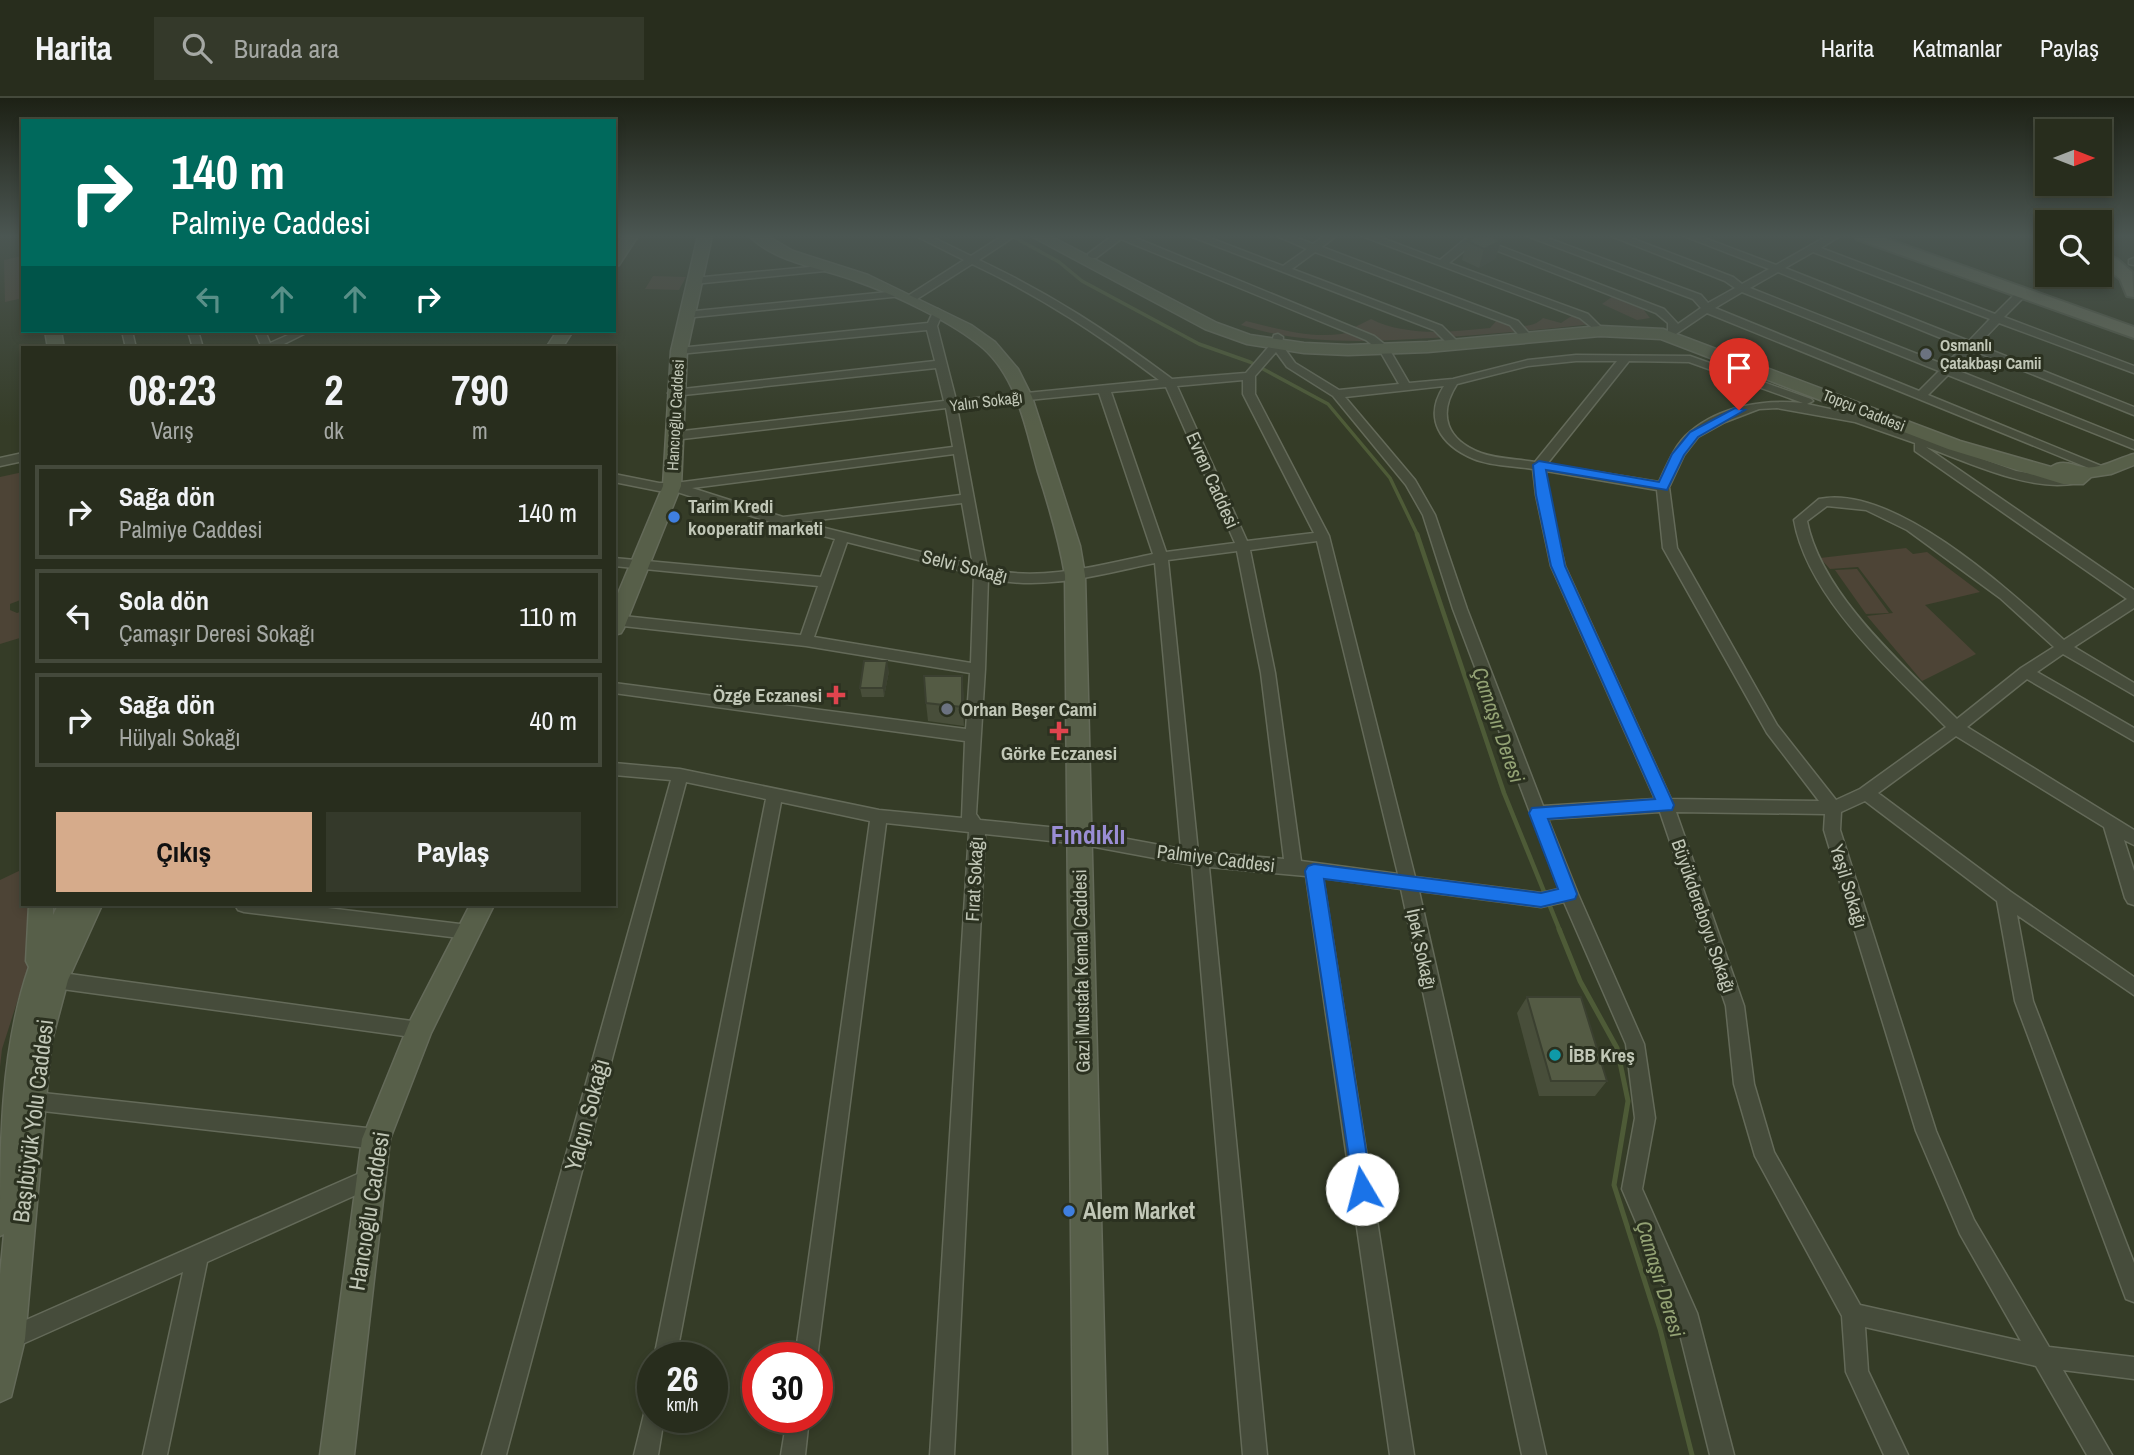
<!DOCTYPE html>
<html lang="tr">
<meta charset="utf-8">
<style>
:root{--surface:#282d1d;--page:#34392a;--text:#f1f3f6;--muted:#a5a8a4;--line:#44493b;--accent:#d6ab8b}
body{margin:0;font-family:"Archivo Narrow",sans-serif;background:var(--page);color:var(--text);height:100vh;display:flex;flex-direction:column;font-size:26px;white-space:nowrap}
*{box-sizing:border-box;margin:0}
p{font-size:23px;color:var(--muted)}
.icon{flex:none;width:38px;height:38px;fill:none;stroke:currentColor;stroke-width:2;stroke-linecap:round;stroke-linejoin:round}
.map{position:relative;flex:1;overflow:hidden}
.drawer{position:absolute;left:21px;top:248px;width:595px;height:560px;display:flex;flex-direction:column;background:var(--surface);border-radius:0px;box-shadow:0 4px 10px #0003,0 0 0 2px var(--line)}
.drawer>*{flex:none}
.guide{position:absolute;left:21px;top:21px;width:595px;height:214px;border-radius:0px;box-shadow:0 4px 10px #0003,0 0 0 2px var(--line);background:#00695c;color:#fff;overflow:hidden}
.needle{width:46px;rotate:90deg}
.buttons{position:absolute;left:2035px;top:21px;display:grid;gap:14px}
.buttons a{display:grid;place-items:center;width:77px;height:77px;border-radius:0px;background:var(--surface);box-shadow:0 4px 10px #0003,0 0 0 2px var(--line);font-size:35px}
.speed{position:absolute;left:637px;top:1244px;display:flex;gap:14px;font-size:35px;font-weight:700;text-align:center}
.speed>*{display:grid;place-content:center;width:91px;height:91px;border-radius:50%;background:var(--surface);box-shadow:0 4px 10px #0003,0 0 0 2px var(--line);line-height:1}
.speed small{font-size:18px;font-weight:400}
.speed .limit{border:10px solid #d22;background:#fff;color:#111}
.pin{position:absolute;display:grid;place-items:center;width:60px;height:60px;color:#fff;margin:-72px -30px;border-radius:50% 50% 50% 0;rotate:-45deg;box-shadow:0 0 7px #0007}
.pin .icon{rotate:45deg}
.me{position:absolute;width:77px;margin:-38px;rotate:352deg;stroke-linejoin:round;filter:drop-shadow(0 0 5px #0008)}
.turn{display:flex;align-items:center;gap:24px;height:147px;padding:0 35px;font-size:32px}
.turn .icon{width:91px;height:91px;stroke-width:2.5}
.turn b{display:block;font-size:49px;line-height:60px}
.lanes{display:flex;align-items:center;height:66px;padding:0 35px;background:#0003;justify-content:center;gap:35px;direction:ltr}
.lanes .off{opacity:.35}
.eta{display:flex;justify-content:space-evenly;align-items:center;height:119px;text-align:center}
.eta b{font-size:42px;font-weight:800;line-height:49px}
.cta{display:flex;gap:14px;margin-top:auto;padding:14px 35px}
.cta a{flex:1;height:80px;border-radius:0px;background:var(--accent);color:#111;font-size:28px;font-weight:800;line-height:80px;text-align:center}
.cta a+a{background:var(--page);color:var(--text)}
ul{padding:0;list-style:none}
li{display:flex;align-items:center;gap:21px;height:94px;margin:0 14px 10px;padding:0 21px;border:4px solid var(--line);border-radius:0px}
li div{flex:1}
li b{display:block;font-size:26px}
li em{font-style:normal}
header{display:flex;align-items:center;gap:42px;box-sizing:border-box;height:98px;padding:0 35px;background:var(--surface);border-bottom:2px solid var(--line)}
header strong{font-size:33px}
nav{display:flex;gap:38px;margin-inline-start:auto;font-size:24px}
.search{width:490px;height:63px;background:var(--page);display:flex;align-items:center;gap:18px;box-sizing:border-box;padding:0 24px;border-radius:0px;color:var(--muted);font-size:26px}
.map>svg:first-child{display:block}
.green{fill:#4d4436}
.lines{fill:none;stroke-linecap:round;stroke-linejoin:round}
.stream-far2{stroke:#4e5b37;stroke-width:3.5}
.stream-far1{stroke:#4e5b37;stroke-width:4.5}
.stream{stroke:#4e5b37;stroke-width:5}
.street-casing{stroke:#646a59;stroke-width:3}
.secondary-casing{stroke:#646a59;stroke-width:3}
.primary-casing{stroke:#525847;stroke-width:4}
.street{fill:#464c3b;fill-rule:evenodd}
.secondary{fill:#575f49;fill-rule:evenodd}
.primary{fill:#666c59;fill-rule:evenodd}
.wall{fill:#484e3a}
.shaded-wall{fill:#3b4030}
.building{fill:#545b44;stroke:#3b4030;stroke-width:2}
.route{fill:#1a73e8;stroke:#114b97;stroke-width:2}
.worship-dot{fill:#6b7280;stroke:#2b3120;stroke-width:2.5}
.shop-dot{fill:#3f7fe0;stroke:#2b3120;stroke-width:2.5}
.health-dot{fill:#e0444e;stroke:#2b3120;stroke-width:2.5}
.culture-dot{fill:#0f9aa8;stroke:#2b3120;stroke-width:2.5}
.labels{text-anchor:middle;stroke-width:6;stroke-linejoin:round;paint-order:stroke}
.far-poi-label{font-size:16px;font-weight:bold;fill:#c1c7b7;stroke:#2b3120;text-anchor:start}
.far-street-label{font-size:16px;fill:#c1c7b7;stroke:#2b3120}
.street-label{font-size:19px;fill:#c1c7b7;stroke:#2b3120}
.poi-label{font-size:19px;font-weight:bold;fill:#c1c7b7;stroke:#2b3120;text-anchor:start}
.water-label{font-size:21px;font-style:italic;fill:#93a274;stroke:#2b3120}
.near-street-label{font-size:23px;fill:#c1c7b7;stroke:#2b3120}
.near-poi-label{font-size:23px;font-weight:bold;fill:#c1c7b7;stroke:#2b3120;text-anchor:start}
.district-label{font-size:26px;font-weight:bold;fill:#9a8dd4;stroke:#2b3120}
</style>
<header>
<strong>Harita</strong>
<div class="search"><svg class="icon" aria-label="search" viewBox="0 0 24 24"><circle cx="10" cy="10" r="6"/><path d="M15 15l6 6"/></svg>Burada ara</div>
<nav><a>Harita</a><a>Katmanlar</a><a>Paylaş</a></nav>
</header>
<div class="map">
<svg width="2134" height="1357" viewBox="0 0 2134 1357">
<rect width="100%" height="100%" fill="#353c27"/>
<g class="green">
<polygon points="22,158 23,200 5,204 4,162"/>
<polygon points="653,178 686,179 679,192 645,191"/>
<polygon points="1613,198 1643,211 1650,220 1637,222 1602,206"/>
<path d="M1573,217l19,9c-54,6 -107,11 -160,14 -65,4 -129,7 -191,-13l5,-4c37,9 75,21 112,9l-5,-2 18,-9c36,18 80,13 119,9l8,-9c15,6 32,12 45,-1l18,5z"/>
<polygon points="23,374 23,501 10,506 10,512 17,515 23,513 23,539 0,546 0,379"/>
<polygon points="1906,450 1913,456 1927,454 1980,494 1925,507 1976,556 1922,583 1867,518 1893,515 1858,469 1830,471 1820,460"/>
<polygon points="1856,471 1857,471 1889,515 1866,516 1835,472"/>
<polygon points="23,771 23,807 29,807 29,867 2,951 0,969 0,782"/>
</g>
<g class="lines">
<polyline class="stream-far2" points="1012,138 1059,164 1082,183 1199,246 1250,264 1328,306 1390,380 1418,438"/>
<polyline class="stream-far1" points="1417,436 1504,695 1560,833"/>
<polyline class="stream" points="1559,831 1580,883 1617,950 1628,1003 1614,1087 1660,1231 1692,1357"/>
<defs>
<g id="street">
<path d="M916,138h14l41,20 31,-20h13l-36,24c72,34 130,72 193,119l74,-6 25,-29 3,-9 4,-1 5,3 -1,8 13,18 44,27 60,-6 -19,-33 -14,-11 -245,-101 -25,19h-8v-4l24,-18h19l243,100 14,11 21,36 44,-4 75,-19 48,-5 114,1 121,43 2,2 -6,3 55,12 154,55 43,7 17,-1v6c-44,10 -108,-21 -150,-36l208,143v18l-60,39 60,36v12l-71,-41 -26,18 97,56v13l-107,-62 -60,48 167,103v15l-10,-5 10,31v34l-6,-2 -3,-5 -21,-71 -148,-91 -78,57 133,99 123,85v18l-117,-80 16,86 101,262v39l-8,-3 -3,-8 -108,-290 -18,-100 -132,-100 -24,11 -1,18 96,301 38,89 75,127 85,10v22l-71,-9 49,85h-25l-51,-89 -171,-39 3,44 40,84h-24l-38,-83 -4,-56 -87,-160 -21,-72 -8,-78 -66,-194 -112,7 30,75 66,150 11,74 -13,71 55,124 37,142h-24l-35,-141 -53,-125 13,-71 -9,-74 -62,-142 -23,5 -122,-16 127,564h-24l-121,-566 -78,-11 91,577h-24l-84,-579 -97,-9 58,588h-24l-51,-590 -113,-21 -94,-10 -31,621h-24l39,-623 -83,-9 -69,535h-22l75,-537 -89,-19 -105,556h-22l112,-559 -80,-17 -180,673h-24l189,-675 -57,-5v-12l66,6 199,41 83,8 3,-77 -351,-48v-10l352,46 4,-56 -164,-27 -192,-21v-10l187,20 17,-49 -204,-20v-8l207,19 14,-38 -62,-16 -102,-33 -12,1 -45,-9v-8l45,9h16l278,-36 -7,-39 -272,32 -6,-4 6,-4 270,-31 -8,-33 -262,28 -6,-3 6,-3 261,-29 -8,-31 -248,24 -6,-3 6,-3 249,-25 6,-13 4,-1 5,3 -6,14 19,74 203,-20c-61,-46 -117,-83 -187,-116l-58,37h-8v-4l58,-37zM1276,254l11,15 46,29 73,89 17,30 30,94 106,280 -18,4 -126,-16 -86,-341 -74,-142v-18zM1576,263h41l-82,101c-17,-3 -38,-3 -54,-9 -34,-13 -44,-38 -24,-69l71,-18zM1629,263l60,1 114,41c-38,-4 -83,3 -113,29 -15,12 -23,33 -31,50l-112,-18zM1243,282v14l71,139 -67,8 -70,-155zM1444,288c-21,32 -4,59 30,73 17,7 41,7 59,10l3,26 15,71 104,233 -112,7 -76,-197 -32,-94 -20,-35 -70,-83zM1166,289l69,156 -69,9 -55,-160zM1099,295l54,161c-53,11 -111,28 -166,15l-30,-162zM1777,310l78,14 60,21v8l212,148 -63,41c-52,-47 -170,-157 -245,-141l-25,21c14,79 98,151 152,207l-86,62 -24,11 -59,-75 -100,-177 -8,-61 15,-32 14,-18 27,-15 34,-13zM954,356l7,41 -178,22 -91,-29zM1546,373l111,19 6,58 104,185 52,68 -148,-2 -106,-233 -17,-71zM962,405l11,62 -172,-43zM1827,408l39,4 41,20 93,68 54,49 -33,21 -64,51c-52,-52 -136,-125 -150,-198zM1317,443l81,333 -97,-13 -26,-188 -25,-123zM847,444l127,32 -3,89 -157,-26zM1237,453l24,122 23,186 -86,-7 -30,-292zM1155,465l26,286 -102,-19 -99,-10 -4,-6 9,-145 3,-91c54,14 113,-4 167,-15zM1676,714l149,2 -1,16 92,301 44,103 61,107 -161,-36 -86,-153 -20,-68 -10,-78z"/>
<polygon points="1190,138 1205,138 1283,168 1307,151 1277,138 1292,138 1313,146 1324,138 1336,138 1322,149 1518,223 1534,241 1524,243 1510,227 1315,154 1292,171 1442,228 1461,247 1451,249 1434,232"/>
<path d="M1362,138h15l63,24 29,-24h12l-2,2 185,71 14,15 23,-16 -8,-9 -166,-63h15l159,59 7,8 27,-15 -10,-7 -114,-45h15l107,41 9,7 27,-15 -85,-33h15l77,29 51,-29h13l-19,12 174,66 22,-22h8v4l-21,21 130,49v7l-135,-50 -21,22 156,62v8l-162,-65 -18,19 180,72v8l-186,-74 -20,20 183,75 -2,3h-8l-394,-160 -37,25 -5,-3 3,-4v-8l-12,-10 -181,-71 -26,21 139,51 17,17 -5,3 -20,-16zM1813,154l177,67 -21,22 -184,-73zM1778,174l185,75 -18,18 -195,-77zM1742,194l197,79 -20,20 -204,-83z"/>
<polygon points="2134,160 2134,167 2129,166 2129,162"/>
<polygon points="831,167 836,170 835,172 694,186 689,183 694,180"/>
<polygon points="898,193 902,194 902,198 685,220 680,217 685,214"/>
<polygon points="122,233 132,233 136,250 126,250"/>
<polygon points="188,233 198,233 203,250 193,250"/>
<polygon points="255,233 265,233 270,245 297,233 310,233 276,250 262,250"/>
<polygon points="23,355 23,363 0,368 0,360"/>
<polygon points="235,807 303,807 468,827 474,829 477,834 474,839 468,841 244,814 238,812"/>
<polygon points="55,874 419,924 426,926 428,932 426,938 419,940 55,890 49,888 46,882 49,876"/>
<polygon points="43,995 376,1031 383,1034 386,1041 383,1048 376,1051 43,1013 32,1017 25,1015 22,1008 25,1001"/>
<polygon points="369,1071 376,1074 379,1081 376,1088 207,1164 167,1357 143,1357 183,1174 9,1252 1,1249 1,1233"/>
<polygon points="653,1309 653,1320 664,1320 658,1357 634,1357 645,1312"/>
<polygon points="787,1320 809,1320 805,1357 781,1357"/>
</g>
<g id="secondary">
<polygon points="624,138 638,138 619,167 614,168 614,153"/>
<polygon points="698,138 712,138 687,253 681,388 624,530 621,535 614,537 614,505 663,388 671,253"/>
<path d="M749,138h18l26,15 75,24 103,50 24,17 23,27 14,28 48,149 5,29 22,880h-34l-8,-880c-6,-35 -16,-69 -27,-103 -12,-42 -20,-93 -55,-124 -30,-26 -90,-54 -127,-67 -34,-13 -80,-18 -107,-45z"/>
<path d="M1031,138h19l167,87 33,12 54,8 44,2 80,-3 172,-16 63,3 297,112 91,26c11,-8 21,-2 32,0 17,3 35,-9 51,-13v11l-23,9 -20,3 -8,7h-20l-115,-35 -287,-110 -61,-3 -172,16 -80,3 -44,-2 -57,-9 -42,-15z"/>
<polygon points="45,233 61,233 64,250 48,250"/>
<polygon points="557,233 573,233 562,250 546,250"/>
<path d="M29,807h24v10l5,-10h44l-34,75 -17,64 -26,295 -14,58 -11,5v-127l4,-41 -4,2c0,-90 0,-185 29,-269l-3,-6z"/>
<polygon points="470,807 494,807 431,935 390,1041 354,1357 320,1357 362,1041 410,923"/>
</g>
<g id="primary">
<polygon points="1854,138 1879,138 2134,229 2134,240 1856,141"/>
<polygon points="2100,153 2117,161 2132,174 2134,199 2127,198 2120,181 2100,165"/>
</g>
</defs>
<use href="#street" class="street-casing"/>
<use href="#secondary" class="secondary-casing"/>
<use href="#primary" class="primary-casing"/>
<use href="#street" class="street"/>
<use href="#secondary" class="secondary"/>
<use href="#primary" class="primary"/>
</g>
<g class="wall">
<polygon points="1467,143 1501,143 1495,161 1479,170 1462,162"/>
<polygon points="889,573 884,599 862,599 860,590"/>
<polygon points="964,597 964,628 928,623 926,605"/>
<polygon points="1527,899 1607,983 1595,998 1539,998 1517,915"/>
</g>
<g class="shaded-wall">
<polygon points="1501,143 1495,161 1479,170 1484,151"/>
<polygon points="887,563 889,573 884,599 883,590"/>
<polygon points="962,578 964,597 964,628 962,609"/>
</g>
<g class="building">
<polygon points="1477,138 1491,138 1501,143 1484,151 1467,143"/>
<polygon points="864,563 887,563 883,590 860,590"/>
<polygon points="924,578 962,578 962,609 926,605"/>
<polygon points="1527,899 1581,899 1607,983 1551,983"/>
</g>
<linearGradient id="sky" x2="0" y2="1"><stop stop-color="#1d2115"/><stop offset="0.42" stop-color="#4b5652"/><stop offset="1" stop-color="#4b5652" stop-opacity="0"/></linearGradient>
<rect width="2134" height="328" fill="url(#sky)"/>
<polygon class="route" points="1735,310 1745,312 1698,339 1684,357 1667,392 1546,372 1565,468 1674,707 1672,712 1548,721 1577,796 1575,801 1541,809 1324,781 1372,1091 1369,1099 1362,1102 1355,1099 1305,773 1308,768 1314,766 1541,795 1558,791 1529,715 1532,710 1655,701 1551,468 1536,397 1533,367 1539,363 1659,384 1672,356 1690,334"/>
<g class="worship-dot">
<circle cx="1926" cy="256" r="7"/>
<circle cx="947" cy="611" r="7"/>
</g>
<g class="shop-dot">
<circle cx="674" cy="419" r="7"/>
<circle cx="1069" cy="1113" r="7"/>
</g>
<g class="health-dot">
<path d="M832.5 586.5h7v7h7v7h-7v7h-7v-7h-7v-7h7z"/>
<path d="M1055.5 622.5h7v7h7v7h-7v7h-7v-7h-7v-7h7z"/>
</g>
<circle class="culture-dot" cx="1555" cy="957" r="7"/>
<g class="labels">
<g class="far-poi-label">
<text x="1940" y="253">Osmanlı<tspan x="1940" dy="18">Çatakbaşı Camii</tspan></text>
</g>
<g class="far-street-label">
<text transform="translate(986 303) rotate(-7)" y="6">Yalın Sokağı</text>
<text transform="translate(1864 312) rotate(22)" y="6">Topçu Caddesi</text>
<text transform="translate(675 317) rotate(-87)" y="6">Hancıoğlu Caddesi</text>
</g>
<g class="street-label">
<text transform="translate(1213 382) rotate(66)" y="7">Evren Caddesi</text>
<text transform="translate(965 468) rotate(14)" y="7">Selvi Sokağı</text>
<text transform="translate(1216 760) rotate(7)" y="7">Palmiye Caddesi</text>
<text transform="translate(974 781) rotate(-87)" y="7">Fırat Sokağı</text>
<text transform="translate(1849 788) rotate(73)" y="7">Yeşil Sokağı</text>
<text transform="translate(1704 818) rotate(71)" y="7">Büyükdereboyu Sokağı</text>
<text transform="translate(1422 851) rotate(78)" y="7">İpek Sokağı</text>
<text transform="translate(1081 873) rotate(-91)" y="7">Gazi Mustafa Kemal Caddesi</text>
</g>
<g class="poi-label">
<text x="688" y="415">Tarim Kredi<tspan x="688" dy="22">kooperatif marketi</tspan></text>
<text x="822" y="604" text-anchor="end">Özge Eczanesi</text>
<text x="961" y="618">Orhan Beşer Cami</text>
<text x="1059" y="662" text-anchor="middle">Görke Eczanesi</text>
<text x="1569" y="964">İBB Kreş</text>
</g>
<g class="water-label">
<text transform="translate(1498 627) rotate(71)" y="7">Çamaşır Deresi</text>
<text transform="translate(1660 1181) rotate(73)" y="7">Çamaşır Deresi</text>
</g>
<g class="near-street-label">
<text transform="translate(587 1017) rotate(-75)" y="8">Yalçın Sokağı</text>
<text transform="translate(33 1023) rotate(-83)" y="8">Başıbüyük Yolu Caddesi</text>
<text transform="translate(369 1113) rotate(-81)" y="8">Hancıoğlu Caddesi</text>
</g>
<g class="near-poi-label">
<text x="1083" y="1121">Alem Market</text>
</g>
<g class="district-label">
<text x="1088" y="746">Fındıklı</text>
</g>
</g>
</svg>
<div class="buttons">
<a><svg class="needle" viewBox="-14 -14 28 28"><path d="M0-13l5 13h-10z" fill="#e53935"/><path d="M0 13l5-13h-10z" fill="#a5a8a4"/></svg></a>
<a><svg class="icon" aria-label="search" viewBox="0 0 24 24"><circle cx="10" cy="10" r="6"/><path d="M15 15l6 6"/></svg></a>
</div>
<div class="speed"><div>26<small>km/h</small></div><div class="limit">30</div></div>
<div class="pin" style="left:1739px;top:312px;background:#d93025"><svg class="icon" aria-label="arrive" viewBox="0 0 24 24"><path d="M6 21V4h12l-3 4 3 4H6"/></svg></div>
<svg class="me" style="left:1362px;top:1091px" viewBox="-20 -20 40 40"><circle r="19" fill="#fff"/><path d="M0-13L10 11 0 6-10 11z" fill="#1a73e8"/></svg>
<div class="guide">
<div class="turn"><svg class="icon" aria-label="right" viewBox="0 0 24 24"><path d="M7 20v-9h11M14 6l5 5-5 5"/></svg><div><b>140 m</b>Palmiye Caddesi</div></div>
<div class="lanes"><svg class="icon off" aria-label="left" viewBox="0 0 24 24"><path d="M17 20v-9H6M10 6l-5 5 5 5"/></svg><svg class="icon off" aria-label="ahead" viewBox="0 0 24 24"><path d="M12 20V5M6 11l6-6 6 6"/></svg><svg class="icon off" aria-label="ahead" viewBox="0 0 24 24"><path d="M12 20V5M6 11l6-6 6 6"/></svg><svg class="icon" aria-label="right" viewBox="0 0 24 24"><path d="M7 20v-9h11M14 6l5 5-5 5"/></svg></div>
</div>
<section class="drawer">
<div class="eta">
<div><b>08:23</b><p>Varış</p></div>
<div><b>2</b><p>dk</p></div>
<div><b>790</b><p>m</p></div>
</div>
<ul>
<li><svg class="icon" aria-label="right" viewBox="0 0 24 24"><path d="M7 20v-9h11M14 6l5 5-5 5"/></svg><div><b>Sağa dön</b><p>Palmiye Caddesi</p></div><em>140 m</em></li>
<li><svg class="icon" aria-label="left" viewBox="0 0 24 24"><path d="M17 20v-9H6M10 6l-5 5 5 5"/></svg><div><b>Sola dön</b><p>Çamaşır Deresi Sokağı</p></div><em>110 m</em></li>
<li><svg class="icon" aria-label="right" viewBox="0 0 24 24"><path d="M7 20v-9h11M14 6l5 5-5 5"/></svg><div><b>Sağa dön</b><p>Hülyalı Sokağı</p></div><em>40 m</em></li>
</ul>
<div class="cta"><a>Çıkış</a><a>Paylaş</a></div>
</section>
</div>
